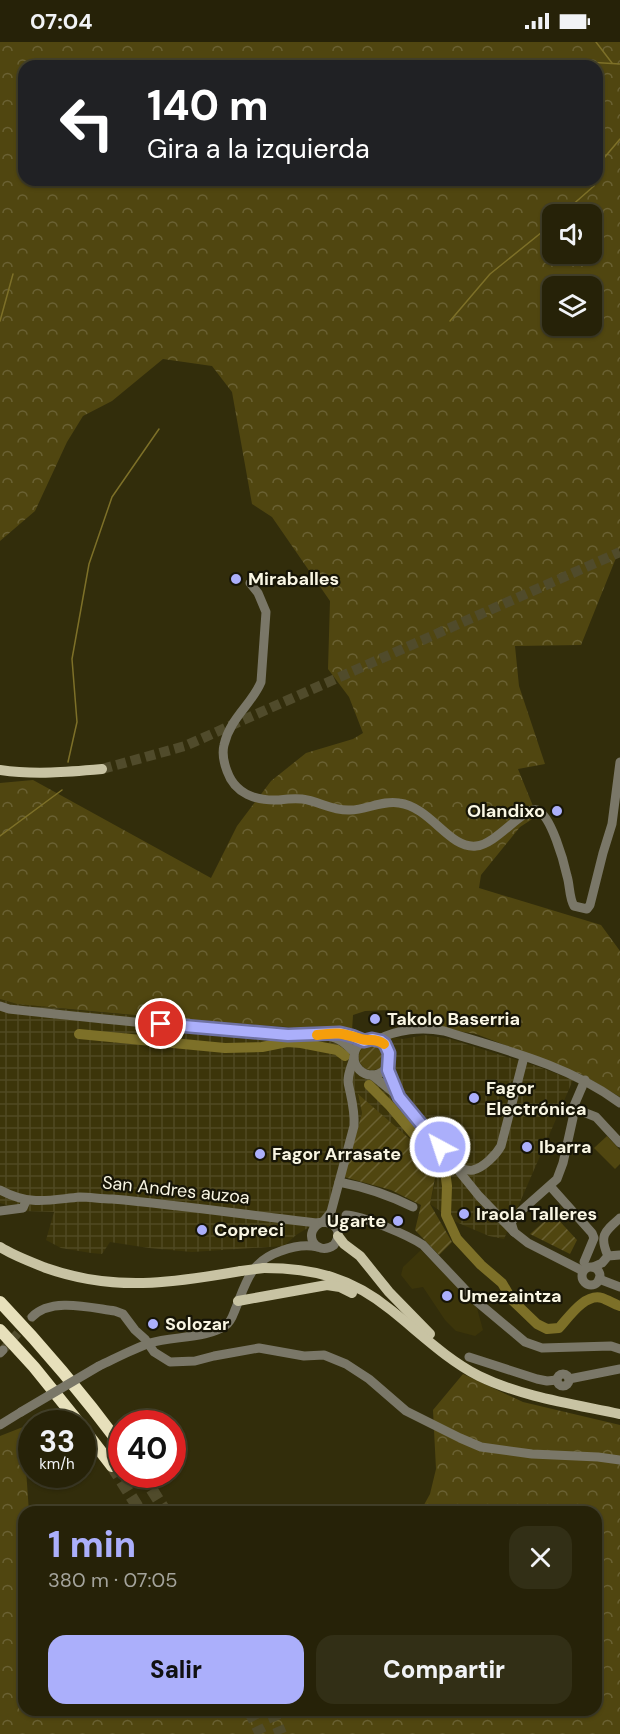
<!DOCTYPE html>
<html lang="es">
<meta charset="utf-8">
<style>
:root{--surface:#262208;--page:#322f16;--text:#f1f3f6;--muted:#a4a49c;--line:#423f29;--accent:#abaffb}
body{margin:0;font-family:"DM Sans",sans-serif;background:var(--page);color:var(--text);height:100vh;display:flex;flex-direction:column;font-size:22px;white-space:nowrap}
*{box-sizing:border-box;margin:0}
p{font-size:20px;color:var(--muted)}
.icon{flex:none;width:33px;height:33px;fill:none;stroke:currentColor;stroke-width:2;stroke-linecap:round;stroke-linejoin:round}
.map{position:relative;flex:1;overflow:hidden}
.details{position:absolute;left:18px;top:1464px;width:584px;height:210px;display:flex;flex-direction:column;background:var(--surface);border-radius:18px;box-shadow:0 2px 4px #0004,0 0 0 2px var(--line)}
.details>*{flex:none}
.banner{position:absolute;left:18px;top:18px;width:585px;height:126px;border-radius:18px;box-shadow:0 2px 4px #0004,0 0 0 2px var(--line);background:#202124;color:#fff;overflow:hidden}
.buttons{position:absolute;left:542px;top:162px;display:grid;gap:12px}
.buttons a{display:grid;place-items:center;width:60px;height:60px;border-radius:12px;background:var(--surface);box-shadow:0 2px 4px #0004,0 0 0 2px var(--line);font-size:30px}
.speed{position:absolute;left:18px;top:1368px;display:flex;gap:12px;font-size:30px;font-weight:700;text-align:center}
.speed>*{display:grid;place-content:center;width:78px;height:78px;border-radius:50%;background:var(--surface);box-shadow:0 2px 4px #0004,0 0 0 2px var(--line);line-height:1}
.speed small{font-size:15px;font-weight:400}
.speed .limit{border:9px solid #d22;background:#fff;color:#111}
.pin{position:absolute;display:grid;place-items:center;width:51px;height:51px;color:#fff;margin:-26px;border:3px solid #fff;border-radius:50%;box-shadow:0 2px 6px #0007}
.me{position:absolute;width:66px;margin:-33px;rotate:320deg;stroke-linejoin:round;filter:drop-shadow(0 0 4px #0008)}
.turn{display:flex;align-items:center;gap:21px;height:126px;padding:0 30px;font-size:27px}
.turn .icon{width:78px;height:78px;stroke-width:2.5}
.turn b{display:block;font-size:42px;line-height:51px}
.round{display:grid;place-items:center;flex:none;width:63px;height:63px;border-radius:18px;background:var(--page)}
.headline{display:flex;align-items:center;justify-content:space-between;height:102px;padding:0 30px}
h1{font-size:36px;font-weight:800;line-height:45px;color:var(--accent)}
.button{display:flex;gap:12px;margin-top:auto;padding:12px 30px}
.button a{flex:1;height:69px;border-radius:18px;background:var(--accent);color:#111;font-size:24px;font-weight:800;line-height:69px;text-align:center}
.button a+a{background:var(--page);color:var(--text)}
.status{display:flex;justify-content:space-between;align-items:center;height:42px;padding:0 30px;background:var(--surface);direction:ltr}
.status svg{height:16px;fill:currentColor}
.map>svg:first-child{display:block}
.built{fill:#3c350a}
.industrial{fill:url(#industrial-grid)}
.forest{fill:url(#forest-crowns);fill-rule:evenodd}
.garden{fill:url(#garden-furrows)}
.pitch{fill:#504610}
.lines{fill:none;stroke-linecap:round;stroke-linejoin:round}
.stream{stroke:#7d7028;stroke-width:1.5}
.river{stroke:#7d7028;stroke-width:10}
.minor-tunnel{stroke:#504b2b;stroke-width:9;stroke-dasharray:9 4.5;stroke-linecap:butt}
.major-tunnel{stroke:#504b2b;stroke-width:10;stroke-dasharray:10 5;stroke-linecap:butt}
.highway-tunnel{stroke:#504b2b;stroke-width:12;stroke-dasharray:12 6;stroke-linecap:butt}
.minor{stroke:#7a7768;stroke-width:9}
.major{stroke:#c8c3a3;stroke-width:10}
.highway{stroke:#e7e0bb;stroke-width:12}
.minor-bridge{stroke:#7a7768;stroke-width:9}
.major-bridge{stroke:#c8c3a3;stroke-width:10}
.route-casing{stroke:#6f72a3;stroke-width:15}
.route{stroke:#abaffb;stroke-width:10}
.slow{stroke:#f59e0b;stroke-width:10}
.poi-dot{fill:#abaffb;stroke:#171507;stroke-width:2}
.labels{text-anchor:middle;stroke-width:4.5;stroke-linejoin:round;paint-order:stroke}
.poi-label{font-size:18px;font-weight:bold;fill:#f9f6e3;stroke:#171507;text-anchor:start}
.street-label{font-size:18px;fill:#f9f6e3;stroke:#171507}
</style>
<div class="status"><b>07:04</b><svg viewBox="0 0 49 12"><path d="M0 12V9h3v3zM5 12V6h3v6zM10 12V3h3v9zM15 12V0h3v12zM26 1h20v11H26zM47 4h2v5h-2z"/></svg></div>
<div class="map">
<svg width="620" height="1692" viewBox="0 0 620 1692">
<defs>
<pattern id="industrial-grid" width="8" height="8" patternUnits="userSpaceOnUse" patternTransform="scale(1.5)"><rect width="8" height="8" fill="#3c350a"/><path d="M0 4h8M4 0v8" fill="none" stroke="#4f4922"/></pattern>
<pattern id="forest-crowns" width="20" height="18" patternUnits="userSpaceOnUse" patternTransform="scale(1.5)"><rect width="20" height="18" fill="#504610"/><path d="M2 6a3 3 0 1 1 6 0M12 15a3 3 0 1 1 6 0" fill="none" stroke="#6a6133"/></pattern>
<pattern id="garden-furrows" width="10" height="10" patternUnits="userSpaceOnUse" patternTransform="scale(1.5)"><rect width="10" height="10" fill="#504610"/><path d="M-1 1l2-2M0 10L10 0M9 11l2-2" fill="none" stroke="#6a6133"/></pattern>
</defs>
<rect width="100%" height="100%" fill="#322d0b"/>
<polygon class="built" points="421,1208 477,1266 483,1288 475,1294 456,1289 445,1278 423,1245 412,1247 401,1233 403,1225"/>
<polygon class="industrial" points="0,957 17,962 83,969 252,983 352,989 403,997 425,993 450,997 539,1025 573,1038 504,1197 489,1194 456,1180 430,1162 436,1136 358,1053 362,1071 333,1171 296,1193 284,1204 192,1210 149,1206 110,1200 102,1212 91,1211 61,1206 46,1198 54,1170 24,1169 0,1161"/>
<g class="forest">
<path d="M0,0h620v506l-39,97 -66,1 4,40 26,78 -27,5 19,47 -17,11 -39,48 -2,13 122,37 19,26v146l-37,-22 -107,-41 -49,-8h-33l-5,-16 -24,1 -12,4 -1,16c-112,-6 -223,-16 -335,-27l-17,-5v-216l33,-3 178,98 26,-52 34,-45 35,-28 47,-14 10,-6 -14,-36 -21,-28 2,-68 -58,-84 -20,-13 -20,-112 -20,-26 -49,-7 -51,42 -29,15 -16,26 -32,69 -35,30zM24,24h573v114h-573zM552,172h39v40h-39zM552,244h39v40h-39z"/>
<polygon points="463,1332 523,1360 620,1383 620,1692 0,1692 0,1394 23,1385 29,1470 24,1470 24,1668 596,1668 596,1470 420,1470 430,1452 436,1427 433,1368"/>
</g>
<g class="garden">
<circle cx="372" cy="1015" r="13"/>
<polygon points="358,1052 426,1111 437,1126 430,1162 452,1200 439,1213 415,1188 421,1163 391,1148 344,1135 362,1071"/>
<polygon points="553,1172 577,1198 570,1212 530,1192"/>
</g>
<polygon class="pitch" points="607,1094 620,1108 620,1122 615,1127 594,1106"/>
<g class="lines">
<g class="stream">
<polyline points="596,0 612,21"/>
<polyline points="577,24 587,20 620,22"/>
<polyline points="597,137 604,116 620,97"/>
<polyline points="562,172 594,144 597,138"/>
<polyline points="0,279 13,232"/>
<polyline points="450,279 490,232 552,182"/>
<polyline points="68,720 77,680 72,617 89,522 112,455 159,387"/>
<polyline points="0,794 62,748"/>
</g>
<g class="river">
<polyline points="79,992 225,1006 262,1005 287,1000 301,1001 337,1008 345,1014"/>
<path d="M369,1043l21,21 55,65 2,15 -1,29 11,24 24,26 21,18 10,17 25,24 10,5 12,-1c10,-11 26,-35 43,-30 6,2 12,6 18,8"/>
</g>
<polyline class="minor-tunnel" points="3,1308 32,1275"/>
<polyline class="major-tunnel" points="102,727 185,704 620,510"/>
<g class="highway-tunnel">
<polyline points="112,1424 141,1470"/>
<polyline points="142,1432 166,1470"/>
<polyline points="249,1668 261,1692"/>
<polyline points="271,1668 281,1692"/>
</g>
<g class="minor">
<path d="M250,541l8,10 8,19 -5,70c-9,22 -31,36 -37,63 -2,8 0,18 3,26 8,23 29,30 52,29 7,-1 15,-2 23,-1 17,2 30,12 48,11 16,0 33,-10 49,-7 32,4 50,46 77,43 20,-1 48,-40 61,-36 14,5 27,52 30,66 3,9 2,22 7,30l13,3 3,-4 13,-52 9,-29 8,-62"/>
<path d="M0,964l9,3c82,9 164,18 246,23 17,2 34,3 51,3 24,0 34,-5 58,6"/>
<path d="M327,994c13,2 18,7 27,16"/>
<circle cx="372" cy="1015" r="18"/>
<path d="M377,998c20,-11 45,-13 67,-9 61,19 124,34 176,72"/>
<polyline points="388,1023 392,1039 398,1053"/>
<polyline points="372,1033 399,1055 479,1154 514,1190 528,1201 583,1229"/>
<polyline points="585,1038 573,1066 596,1075 620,1101"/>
<path d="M457,1125c5,2 11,4 16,3 10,-2 23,-15 28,-24l23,-89"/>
<path d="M339,1140c26,5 50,13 74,25"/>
<polyline points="550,1144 592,1191 594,1196 584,1220"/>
<path d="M0,1148c30,16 48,10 80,7 10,0 21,2 32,2 68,6 136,16 204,24 16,-3 29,6 18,22 -19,13 -33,-14 -12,-23"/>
<polyline points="0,1169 23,1166 26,1159"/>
<path d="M346,1173c17,1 62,20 77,30l52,55 50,42 17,6 69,-2 9,3"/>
<path d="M323,1180l8,-10 23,-86c1,-14 -2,-25 -5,-39 -3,-9 2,-20 5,-29"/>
<polyline points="514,1190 511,1180 522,1168 557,1137 563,1121 573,1076"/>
<path d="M608,1214c-9,-20 -4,-24 12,-38"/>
<circle cx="591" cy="1234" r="9"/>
<polyline points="593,1225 602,1221 608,1214 620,1213"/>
<polyline points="599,1237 620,1245"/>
<path d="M32,1275c19,-20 59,-9 83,-6l8,3 12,16 10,9 9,13 16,10 25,-1 19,-5 45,-8 45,8 20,-1 22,9 23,15 37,32 54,27 21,9 51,7 66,3 22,3"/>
<polyline points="0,1311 3,1308"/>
<polyline points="469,1315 537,1337 547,1339 557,1338"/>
<path d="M99,1324c17,-8 34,-17 51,-23 22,-7 58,-4 76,-18 5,-3 7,-10 9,-15 11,-27 15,-49 46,-59 11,-4 24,-7 36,-4"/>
<circle cx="563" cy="1338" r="6"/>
<polyline points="569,1337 620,1327"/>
<polyline points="0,1383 21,1370"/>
</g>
<g class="major">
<path d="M0,728c34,5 68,2 102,-1"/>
<polyline points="338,1194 344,1202 360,1214 389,1250 430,1292"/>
<path d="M0,1205c14,9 31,15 46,21 68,24 126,15 195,3"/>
<path d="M264,1226c50,0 88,10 127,42 29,23 55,49 88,66 43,21 94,28 141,38"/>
<polyline points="238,1259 327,1243 340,1245 352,1251"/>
</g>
<g class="highway">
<path d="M0,1260c44,46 84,94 122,145"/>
<polyline points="0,1288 34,1325 80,1382"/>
<polyline points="82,1385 112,1424"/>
</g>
<polyline class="minor-bridge" points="21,1370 99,1324"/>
<polyline class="major-bridge" points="241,1229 264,1226"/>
</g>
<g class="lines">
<defs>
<polyline id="route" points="161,982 288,993 340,991 352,994 364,999 372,997 381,999 385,1002 389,1011 388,1028 399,1055 440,1105"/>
</defs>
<use href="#route" class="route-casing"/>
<use href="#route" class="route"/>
<path class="slow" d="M317,993c22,-3 24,-2 44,4 9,3 13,-2 23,5"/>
</g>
<g class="poi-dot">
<circle cx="236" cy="537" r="6"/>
<circle cx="557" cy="769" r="6"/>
<circle cx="375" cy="977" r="6"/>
<circle cx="474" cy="1056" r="6"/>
<circle cx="527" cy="1105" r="6"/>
<circle cx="260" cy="1112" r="6"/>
<circle cx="464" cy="1172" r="6"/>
<circle cx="398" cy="1179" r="6"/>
<circle cx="202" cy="1188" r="6"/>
<circle cx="447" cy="1254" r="6"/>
<circle cx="153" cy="1282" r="6"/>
</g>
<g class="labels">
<g class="poi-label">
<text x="248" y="543">Miraballes</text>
<text x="545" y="775" text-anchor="end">Olandixo</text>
<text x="387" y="983">Takolo Baserria</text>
<text x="486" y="1052">Fagor<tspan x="486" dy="21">Electrónica</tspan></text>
<text x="539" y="1111">Ibarra</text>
<text x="272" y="1118">Fagor Arrasate</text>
<text x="476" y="1178">Iraola Talleres</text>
<text x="386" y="1185" text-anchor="end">Ugarte</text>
<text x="214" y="1194">Copreci</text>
<text x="459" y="1260">Umezaintza</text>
<text x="165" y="1288">Solozar</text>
</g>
<g class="street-label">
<text transform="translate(176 1148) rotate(6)" y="6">San Andres auzoa</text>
</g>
</g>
</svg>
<div class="buttons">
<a><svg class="icon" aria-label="sound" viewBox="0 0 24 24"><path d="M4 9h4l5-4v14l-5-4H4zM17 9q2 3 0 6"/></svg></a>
<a><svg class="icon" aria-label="layers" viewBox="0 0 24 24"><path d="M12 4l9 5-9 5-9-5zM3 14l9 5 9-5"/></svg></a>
</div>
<div class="speed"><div>33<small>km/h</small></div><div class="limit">40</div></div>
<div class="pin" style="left:161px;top:982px;background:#d93025"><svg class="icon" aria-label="arrive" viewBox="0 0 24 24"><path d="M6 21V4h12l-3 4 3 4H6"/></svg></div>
<svg class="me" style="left:440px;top:1105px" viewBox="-20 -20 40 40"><circle r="17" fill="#abaffb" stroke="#fff" stroke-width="3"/><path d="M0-11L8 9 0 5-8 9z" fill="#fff"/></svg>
<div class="banner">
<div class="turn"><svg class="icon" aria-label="left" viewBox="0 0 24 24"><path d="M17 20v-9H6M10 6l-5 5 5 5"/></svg><div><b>140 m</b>Gira a la izquierda</div></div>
</div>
<section class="details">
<div class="headline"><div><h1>1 min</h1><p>380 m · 07:05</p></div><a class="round"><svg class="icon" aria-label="close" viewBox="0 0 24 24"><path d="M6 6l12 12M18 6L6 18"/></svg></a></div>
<div class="button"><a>Salir</a><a>Compartir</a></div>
</section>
</div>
